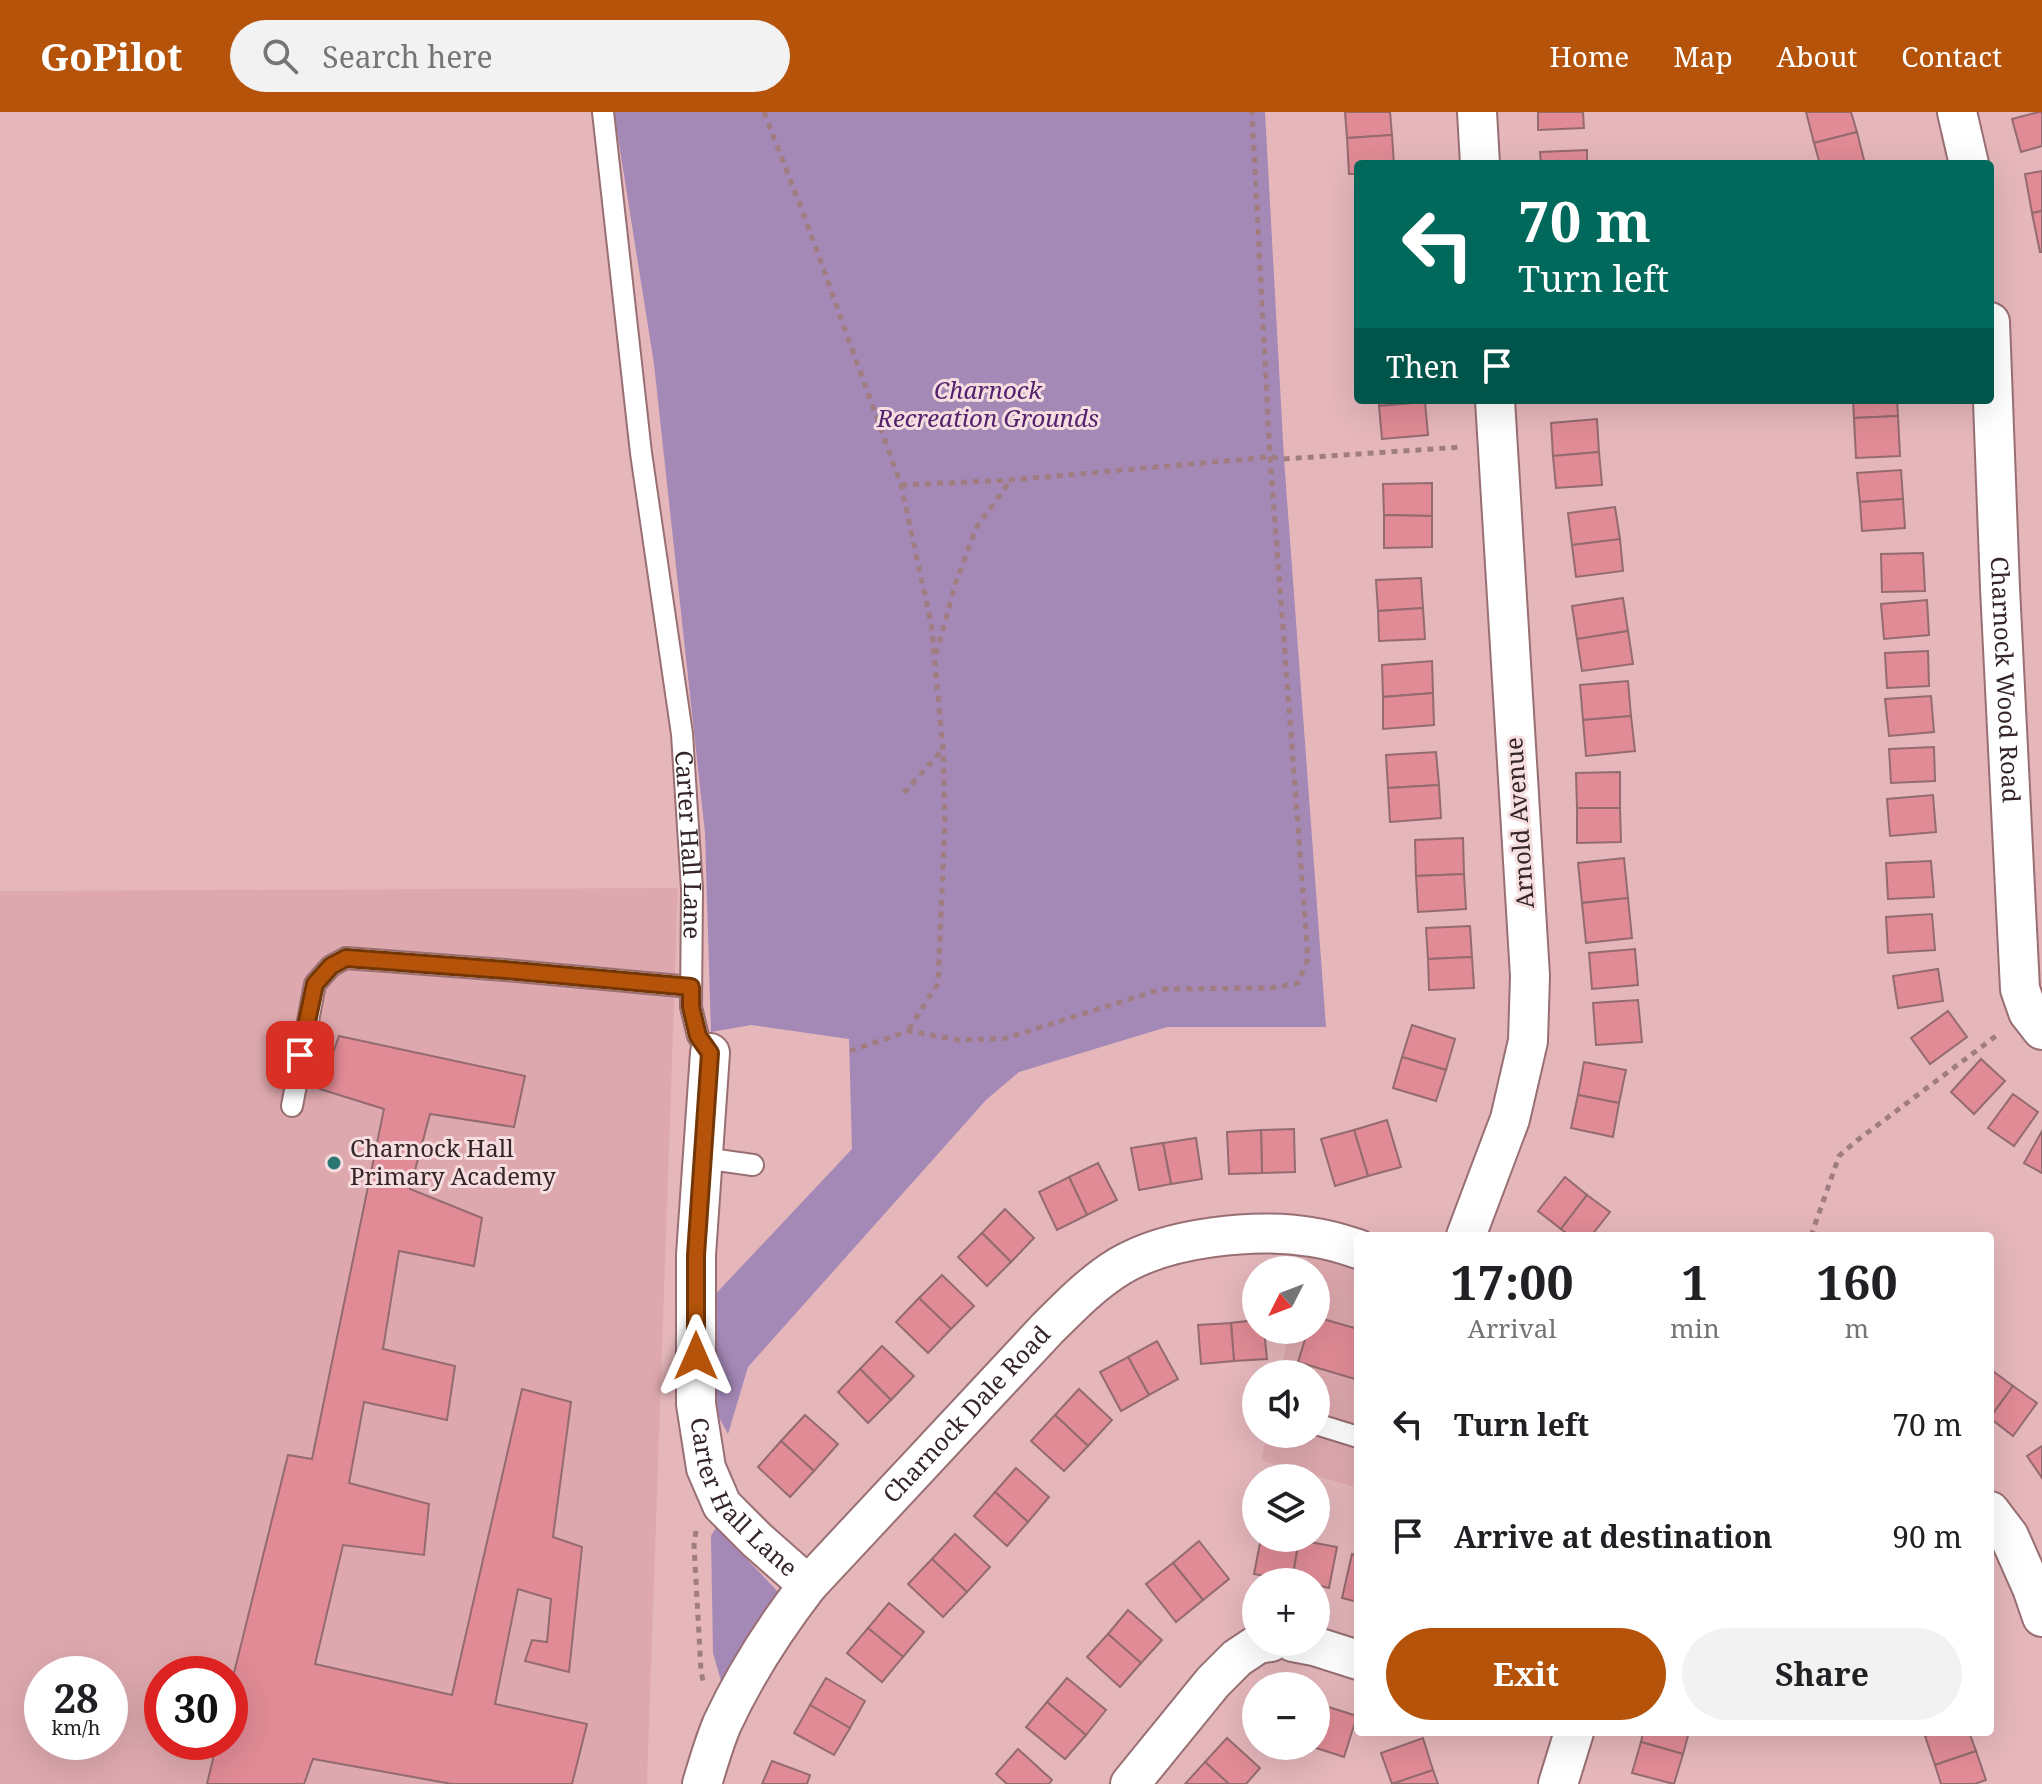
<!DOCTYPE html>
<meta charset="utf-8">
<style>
:root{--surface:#fff;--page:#f2f2f2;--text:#202124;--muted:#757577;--accent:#b45309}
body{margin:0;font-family:"Noto Serif",serif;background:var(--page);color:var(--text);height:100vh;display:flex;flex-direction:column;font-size:30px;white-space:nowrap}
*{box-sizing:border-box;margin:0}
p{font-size:26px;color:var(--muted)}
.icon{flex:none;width:44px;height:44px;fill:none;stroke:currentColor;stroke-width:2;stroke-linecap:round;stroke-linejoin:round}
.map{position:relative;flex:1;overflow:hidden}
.sheet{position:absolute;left:1354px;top:1120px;width:640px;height:504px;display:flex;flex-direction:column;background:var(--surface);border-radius:8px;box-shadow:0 8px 32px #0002}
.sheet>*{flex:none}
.hud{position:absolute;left:1354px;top:48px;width:640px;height:244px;border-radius:8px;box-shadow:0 8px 32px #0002;background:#00695c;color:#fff;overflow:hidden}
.needle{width:52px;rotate:228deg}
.buttons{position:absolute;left:1242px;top:1144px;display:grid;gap:16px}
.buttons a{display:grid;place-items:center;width:88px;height:88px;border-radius:50%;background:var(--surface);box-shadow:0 8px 32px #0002;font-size:40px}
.speed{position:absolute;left:24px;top:1544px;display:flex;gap:16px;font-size:40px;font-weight:700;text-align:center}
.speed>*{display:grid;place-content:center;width:104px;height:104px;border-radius:50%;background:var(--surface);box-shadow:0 8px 32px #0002;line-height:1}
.speed small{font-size:20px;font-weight:400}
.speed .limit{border:12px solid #d22;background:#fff;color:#111}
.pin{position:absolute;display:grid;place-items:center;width:68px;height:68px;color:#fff;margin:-34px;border-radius:16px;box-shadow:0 4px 12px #0006}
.me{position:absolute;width:88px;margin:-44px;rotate:0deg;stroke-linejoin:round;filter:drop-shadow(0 0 6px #0008)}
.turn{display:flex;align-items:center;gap:28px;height:168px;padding:0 32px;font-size:36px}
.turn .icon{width:104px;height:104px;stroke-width:2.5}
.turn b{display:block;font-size:56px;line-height:68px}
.then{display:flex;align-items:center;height:76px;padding:0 32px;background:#0003;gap:16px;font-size:30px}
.eta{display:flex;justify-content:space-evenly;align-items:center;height:136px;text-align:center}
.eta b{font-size:48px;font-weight:700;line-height:56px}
.button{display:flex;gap:16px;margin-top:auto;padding:16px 32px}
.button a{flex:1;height:92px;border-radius:48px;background:var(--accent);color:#fff;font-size:32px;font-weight:700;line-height:92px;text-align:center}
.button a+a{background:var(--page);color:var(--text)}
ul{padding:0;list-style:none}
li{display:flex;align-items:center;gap:24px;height:112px;padding:0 32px}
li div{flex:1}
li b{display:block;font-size:30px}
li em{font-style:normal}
header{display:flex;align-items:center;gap:48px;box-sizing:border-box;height:112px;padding:0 40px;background:var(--accent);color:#fff}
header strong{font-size:38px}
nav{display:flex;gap:44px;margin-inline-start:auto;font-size:28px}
.search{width:560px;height:72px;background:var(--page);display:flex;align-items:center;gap:20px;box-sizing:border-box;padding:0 28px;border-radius:44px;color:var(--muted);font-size:30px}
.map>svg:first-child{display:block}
.built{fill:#dea9ae;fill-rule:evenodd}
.green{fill:#a488b6}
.building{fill:#e08b96;stroke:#946b6f;stroke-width:2}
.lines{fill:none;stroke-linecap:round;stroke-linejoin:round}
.lane-casing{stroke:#996f73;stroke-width:24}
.street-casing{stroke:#996f73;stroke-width:42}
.path{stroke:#a07d81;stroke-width:5;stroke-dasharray:6 6;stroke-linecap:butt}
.lane{stroke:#fff;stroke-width:20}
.street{stroke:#fff;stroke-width:38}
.route-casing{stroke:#753606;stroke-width:20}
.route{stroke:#b45309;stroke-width:14}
.poi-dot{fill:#2b7572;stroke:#f6dee0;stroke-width:3}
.labels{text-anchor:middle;stroke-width:6;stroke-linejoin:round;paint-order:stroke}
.park-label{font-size:24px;font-style:italic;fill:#54216f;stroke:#f6dee0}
.street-label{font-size:24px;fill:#362527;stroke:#f6dee0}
.poi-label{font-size:24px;fill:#362527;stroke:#f6dee0;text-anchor:start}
</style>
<header>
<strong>GoPilot</strong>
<div class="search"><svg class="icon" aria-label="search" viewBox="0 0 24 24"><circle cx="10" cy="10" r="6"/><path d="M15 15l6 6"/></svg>Search here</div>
<nav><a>Home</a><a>Map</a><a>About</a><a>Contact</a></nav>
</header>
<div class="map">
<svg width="2042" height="1672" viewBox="0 0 2042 1672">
<rect width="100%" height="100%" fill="#e5b7bb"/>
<g class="built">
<path d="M678,776l-31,896h-647v-893zM42,1562h68v68h-68zM162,1562h68v68h-68z"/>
<polygon points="1312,1125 1358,1137 1358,1376 1261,1348 1267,1322 1316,1322 1316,1262 1280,1262 1290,1218 1316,1218 1316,1158 1304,1158"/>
</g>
<g class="green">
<polygon points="614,0 1265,0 1284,347 1326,915 1167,915 1019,960 986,988 748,1255 728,1322 715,1298 709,1189 852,1037 849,927 751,913 711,920 705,721 654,252"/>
<polygon points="718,1412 743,1443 781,1483 724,1579 713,1541 711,1424"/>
</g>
<g class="building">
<polygon points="1345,0 1390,0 1392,23 1347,26"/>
<polygon points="1538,0 1583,0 1584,16 1538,18"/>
<polygon points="1806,0 1851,0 1857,20 1814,31"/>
<polygon points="2039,0 2042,0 2042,34 2021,40 2012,7"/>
<polygon points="1857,20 1865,52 1820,52 1814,31"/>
<polygon points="1392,23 1394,52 1358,52 1358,62 1349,62 1347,26"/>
<polygon points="1587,38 1587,52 1541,52 1540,40"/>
<polygon points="2042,59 2042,99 2032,101 2025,62"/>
<polygon points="2042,99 2042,140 2040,140 2032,101"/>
<polygon points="1379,288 1425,288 1425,290 1379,294"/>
<polygon points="1853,288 1897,288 1898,304 1854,306"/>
<polygon points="1425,290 1428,323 1382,327 1379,294"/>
<polygon points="1898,304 1900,344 1856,346 1854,306"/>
<polygon points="1597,307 1599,340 1553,344 1551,311"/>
<polygon points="1599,340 1602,373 1556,376 1553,344"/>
<polygon points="1901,358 1903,387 1860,390 1857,361"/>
<polygon points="1432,371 1432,404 1384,403 1383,372"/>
<polygon points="1903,387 1905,416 1862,419 1860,390"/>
<polygon points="1615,395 1620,427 1572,433 1568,401"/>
<polygon points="1384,403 1432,404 1432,435 1384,436"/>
<polygon points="1620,427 1623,459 1576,465 1572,433"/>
<polygon points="1923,441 1925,479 1882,480 1881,442"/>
<polygon points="1421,466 1423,496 1378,499 1376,468"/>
<polygon points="1623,486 1628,519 1577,527 1572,494"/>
<polygon points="1927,488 1929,523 1884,527 1881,492"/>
<polygon points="1423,496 1425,527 1379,529 1378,499"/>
<polygon points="1628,519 1633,552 1582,559 1577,527"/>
<polygon points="1928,539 1929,574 1887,576 1885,541"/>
<polygon points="1432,549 1433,581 1383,585 1382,553"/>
<polygon points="1628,569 1631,604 1583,608 1580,573"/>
<polygon points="1433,581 1434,613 1383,617 1383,585"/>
<polygon points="1931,584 1934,620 1889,624 1885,587"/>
<polygon points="1631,604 1635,639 1586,644 1583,608"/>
<polygon points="1934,635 1935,669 1891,671 1889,637"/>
<polygon points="1436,640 1439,673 1388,676 1386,643"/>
<polygon points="1620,660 1620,696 1577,696 1576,661"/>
<polygon points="1439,673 1441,706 1390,710 1388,676"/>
<polygon points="1933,683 1936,720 1890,724 1887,687"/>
<polygon points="1577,696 1620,696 1621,730 1577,731"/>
<polygon points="1463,726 1464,762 1416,764 1415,728"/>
<polygon points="1624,746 1628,786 1582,791 1578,751"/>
<polygon points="1931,749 1934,785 1888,787 1886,751"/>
<polygon points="1464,762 1466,797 1418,800 1416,764"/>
<polygon points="1628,786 1632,826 1586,831 1582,791"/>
<polygon points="1932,802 1935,838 1888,841 1886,805"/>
<polygon points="1470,814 1472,845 1428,847 1426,816"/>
<polygon points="1635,837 1638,873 1592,877 1589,841"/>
<polygon points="1472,845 1474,876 1429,878 1428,847"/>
<polygon points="1938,857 1943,889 1898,896 1893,864"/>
<polygon points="1638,888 1642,930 1596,933 1593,891"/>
<polygon points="1948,899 1967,925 1930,952 1911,926"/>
<polygon points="1412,913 1455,927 1446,958 1402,945"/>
<polygon points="339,924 525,964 514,1015 430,1002 410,1077 482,1106 474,1154 399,1139 383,1237 455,1254 447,1308 364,1290 349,1371 429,1392 424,1443 343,1433 315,1552 452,1583 522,1277 571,1290 553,1425 582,1435 569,1560 525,1549 532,1528 547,1530 551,1487 518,1477 495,1592 587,1612 572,1672 452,1672 313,1647 304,1672 207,1672 217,1630 230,1630 230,1577 288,1343 312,1347 384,997 320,977"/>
<polygon points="1402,945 1446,958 1436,989 1393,976"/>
<polygon points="1981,947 2005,969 1974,1002 1951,980"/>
<polygon points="1584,950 1626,958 1619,991 1578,983"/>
<polygon points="2013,982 2038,1000 2014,1034 1988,1016"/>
<polygon points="1578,983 1619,991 1613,1025 1571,1016"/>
<polygon points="1387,1008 1401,1055 1368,1064 1354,1018"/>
<polygon points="1294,1017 1295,1060 1262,1061 1261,1018"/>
<polygon points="1261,1018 1262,1061 1229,1062 1227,1020"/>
<polygon points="1354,1018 1368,1064 1335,1074 1321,1027"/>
<polygon points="2042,1019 2042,1061 2024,1051"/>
<polygon points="1196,1026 1202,1067 1171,1072 1163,1031"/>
<polygon points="1163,1031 1171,1072 1139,1078 1131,1036"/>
<polygon points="1098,1051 1117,1088 1087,1103 1069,1065"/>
<polygon points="1069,1065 1087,1103 1057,1118 1039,1080"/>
<polygon points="1565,1065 1587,1083 1561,1117 1538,1099"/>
<polygon points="1587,1083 1610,1100 1591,1124 1570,1124 1561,1117"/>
<polygon points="1005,1097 1034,1126 1011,1150 982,1121"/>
<polygon points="982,1121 1011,1150 987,1174 958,1145"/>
<polygon points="942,1163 974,1194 951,1217 919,1186"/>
<polygon points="919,1186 951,1217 928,1241 896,1210"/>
<polygon points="1316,1205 1358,1217 1358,1268 1298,1250 1308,1218 1316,1218"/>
<polygon points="1256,1208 1256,1218 1264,1218 1267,1247 1234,1249 1231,1211"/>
<polygon points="1231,1211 1234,1249 1201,1252 1198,1213"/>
<polygon points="1157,1229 1178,1267 1149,1283 1128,1245"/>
<polygon points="882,1234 914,1264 891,1288 860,1257"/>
<polygon points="1128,1245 1149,1283 1121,1299 1100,1260"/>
<polygon points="860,1257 891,1288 868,1311 838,1280"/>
<polygon points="1990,1257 2013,1274 1990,1305"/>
<polygon points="2013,1274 2037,1291 2013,1324 1990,1306"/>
<polygon points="1079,1277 1112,1308 1088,1334 1055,1303"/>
<polygon points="805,1303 838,1332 814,1359 781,1329"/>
<polygon points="1055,1303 1088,1334 1064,1359 1031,1329"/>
<polygon points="781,1329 814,1359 790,1385 758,1355"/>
<polygon points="2042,1334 2042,1366 2027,1344"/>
<polygon points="1016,1356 1049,1385 1028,1410 995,1380"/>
<polygon points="995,1380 1028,1410 1007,1434 974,1404"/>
<polygon points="955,1422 990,1455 967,1480 932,1447"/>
<polygon points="1261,1426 1299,1428 1292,1469 1254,1462"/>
<polygon points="1299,1428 1337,1435 1329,1476 1316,1473 1316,1470 1292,1469"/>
<polygon points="1199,1429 1229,1467 1203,1488 1173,1451"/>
<polygon points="1352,1442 1358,1444 1358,1490 1342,1486"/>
<polygon points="932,1447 967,1480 943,1505 908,1472"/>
<polygon points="1173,1451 1203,1488 1176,1510 1146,1472"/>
<polygon points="889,1491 924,1520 903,1545 868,1516"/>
<polygon points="1128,1498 1162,1528 1141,1551 1108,1522"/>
<polygon points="868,1516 903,1545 882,1570 847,1541"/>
<polygon points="1108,1522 1141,1551 1120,1575 1087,1545"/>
<polygon points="826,1566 865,1589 850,1616 810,1593"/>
<polygon points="1067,1566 1106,1598 1086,1623 1047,1590"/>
<polygon points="1047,1590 1086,1623 1065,1647 1026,1615"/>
<polygon points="810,1593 850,1616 834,1643 794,1621"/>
<polygon points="1322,1593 1357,1604 1344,1645 1310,1634 1316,1634 1316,1613"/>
<polygon points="1643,1620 1689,1620 1683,1642 1641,1630"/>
<polygon points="1936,1620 1969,1620 1976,1639 1935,1653 1925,1624"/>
<polygon points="1227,1626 1260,1656 1246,1672 1229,1672 1205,1650"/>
<polygon points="1423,1626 1433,1658 1392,1672 1381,1641"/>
<polygon points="1641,1630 1683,1642 1674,1672 1632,1661"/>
<polygon points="1018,1637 1052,1668 1049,1672 1007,1672 996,1662"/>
<polygon points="1976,1639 1986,1668 1975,1672 1941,1672 1935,1653"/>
<polygon points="772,1649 810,1663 807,1672 762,1672"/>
<polygon points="1205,1650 1229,1672 1185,1672"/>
<polygon points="1433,1658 1438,1672 1392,1672"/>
</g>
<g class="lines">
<defs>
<g id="lane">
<path id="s1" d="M603,0l38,341 41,281 10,155 -1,118 7,29 12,17"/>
<polyline points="292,994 315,872 331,854 346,846 505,858 691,875"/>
<polyline points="703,1046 753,1053"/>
<polyline points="1316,1312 1358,1325"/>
</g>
<g id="street">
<polyline points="1477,0 1480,52"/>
<polyline points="1957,0 1969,52"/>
<path id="s2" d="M1990,210l10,266 20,401 8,23 14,18"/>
<path id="s3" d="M710,941l-14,202v149l10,64 16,37 35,35 51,45"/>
<polyline points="1466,1124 1510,1007 1528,929 1530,864 1495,288"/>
<polyline points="1990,1399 2009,1424 2032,1476 2042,1505"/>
<polyline points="1293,1530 1314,1534 1358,1548"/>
<path id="s4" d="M702,1672c6,-20 12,-41 20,-60 23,-50 53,-96 86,-139l238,-255c23,-23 46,-47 74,-64 49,-29 135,-38 191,-29 16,2 32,7 47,12"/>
<polyline points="1130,1672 1213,1570 1237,1546 1258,1532 1271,1530"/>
<polyline points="1558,1672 1574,1620"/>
</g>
</defs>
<use href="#lane" class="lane-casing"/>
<use href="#street" class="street-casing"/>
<g class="path">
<polyline points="764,0 805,106 901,373 931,511 943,636 945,708 938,871 908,919"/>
<polyline points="901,373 1010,368 1270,345 1284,347 1462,335"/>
<polyline points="936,542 956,470 976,416 1010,369"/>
<polyline points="904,681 943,637"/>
<polyline points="850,939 908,919 959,928 1006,926 1162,877 1271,876 1298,871 1308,846 1270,345 1252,0"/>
<polyline points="1811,1124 1839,1044 1855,1030 2000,921"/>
<polyline points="696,1419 694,1433 701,1559 703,1569"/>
</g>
<use href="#lane" class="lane"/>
<use href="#street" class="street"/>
</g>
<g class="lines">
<defs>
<polyline id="route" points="300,943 315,872 331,854 346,846 505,858 691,875 691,895 698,924 710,941 696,1143 696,1244"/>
</defs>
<use href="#route" class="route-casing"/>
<use href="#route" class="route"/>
</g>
<circle class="poi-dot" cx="334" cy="1051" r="8"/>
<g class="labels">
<g class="park-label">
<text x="988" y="287">Charnock<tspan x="988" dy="28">Recreation Grounds</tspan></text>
</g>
<g class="street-label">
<text dy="8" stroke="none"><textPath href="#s2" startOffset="358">Charnock Wood Road</textPath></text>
<text transform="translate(1520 711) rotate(-94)" y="8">Arnold Avenue</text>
<text dy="8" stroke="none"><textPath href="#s1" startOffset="738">Carter Hall Lane</textPath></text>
<text dy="8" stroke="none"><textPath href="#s4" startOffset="460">Charnock Dale Road</textPath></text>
<text dy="8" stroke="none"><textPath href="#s3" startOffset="460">Carter Hall Lane</textPath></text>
</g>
<g class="poi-label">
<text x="350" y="1045">Charnock Hall<tspan x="350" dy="28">Primary Academy</tspan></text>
</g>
</g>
</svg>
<div class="buttons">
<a><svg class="needle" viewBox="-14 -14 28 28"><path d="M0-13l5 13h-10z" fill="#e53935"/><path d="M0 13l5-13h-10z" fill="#757577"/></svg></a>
<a><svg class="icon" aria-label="sound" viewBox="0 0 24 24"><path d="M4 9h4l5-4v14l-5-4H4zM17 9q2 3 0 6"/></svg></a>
<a><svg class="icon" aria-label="layers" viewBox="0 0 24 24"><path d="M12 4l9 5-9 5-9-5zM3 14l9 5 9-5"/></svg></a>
<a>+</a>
<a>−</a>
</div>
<div class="speed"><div>28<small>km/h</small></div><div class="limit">30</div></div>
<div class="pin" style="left:300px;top:943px;background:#d93025"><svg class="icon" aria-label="arrive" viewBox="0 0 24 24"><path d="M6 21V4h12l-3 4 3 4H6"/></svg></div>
<svg class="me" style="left:696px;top:1244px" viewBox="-20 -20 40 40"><path d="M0-17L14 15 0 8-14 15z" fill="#b45309" stroke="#fff" stroke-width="4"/></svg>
<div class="hud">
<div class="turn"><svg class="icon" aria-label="left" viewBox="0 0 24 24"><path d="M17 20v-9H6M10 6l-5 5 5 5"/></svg><div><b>70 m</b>Turn left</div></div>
<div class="then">Then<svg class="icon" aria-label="arrive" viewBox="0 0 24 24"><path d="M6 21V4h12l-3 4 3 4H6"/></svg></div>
</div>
<section class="sheet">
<div class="eta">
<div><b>17:00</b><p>Arrival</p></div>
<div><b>1</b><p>min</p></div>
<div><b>160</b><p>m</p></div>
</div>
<ul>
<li><svg class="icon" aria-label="left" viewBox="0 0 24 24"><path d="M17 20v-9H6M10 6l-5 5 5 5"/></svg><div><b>Turn left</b></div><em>70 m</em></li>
<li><svg class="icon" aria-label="arrive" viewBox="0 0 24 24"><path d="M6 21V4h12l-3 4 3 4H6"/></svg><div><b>Arrive at destination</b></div><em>90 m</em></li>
</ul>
<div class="button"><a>Exit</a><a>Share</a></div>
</section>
</div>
